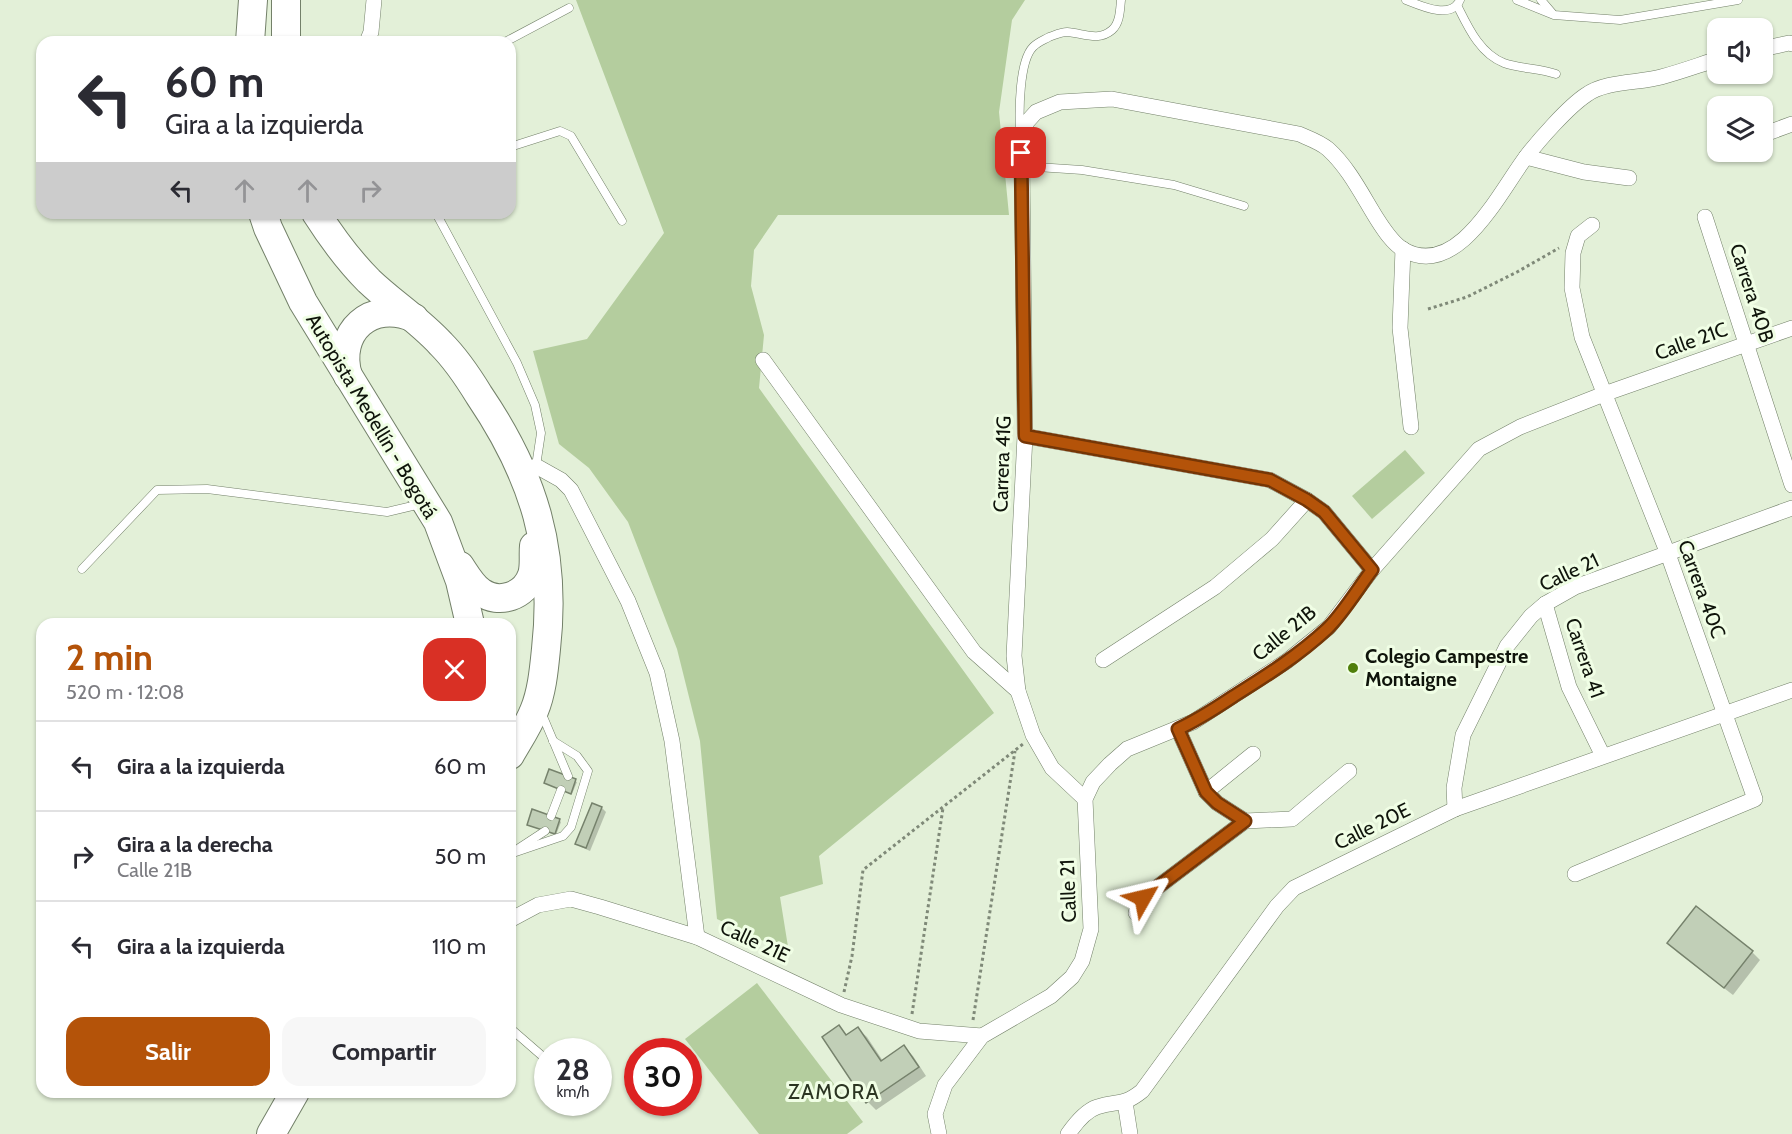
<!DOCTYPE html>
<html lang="es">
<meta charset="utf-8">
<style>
:root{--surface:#fff;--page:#f7f7f7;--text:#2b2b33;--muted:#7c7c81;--line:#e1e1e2;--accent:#b45309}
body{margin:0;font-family:Cabin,sans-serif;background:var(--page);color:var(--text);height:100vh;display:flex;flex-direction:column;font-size:22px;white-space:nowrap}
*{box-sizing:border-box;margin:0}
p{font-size:20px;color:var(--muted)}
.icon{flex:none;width:33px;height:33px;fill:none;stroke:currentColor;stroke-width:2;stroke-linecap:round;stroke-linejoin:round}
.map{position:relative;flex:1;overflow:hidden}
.side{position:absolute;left:36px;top:618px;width:480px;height:480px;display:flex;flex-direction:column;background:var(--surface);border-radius:18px;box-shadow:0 2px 4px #0004}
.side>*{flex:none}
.top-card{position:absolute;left:36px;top:36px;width:480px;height:183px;border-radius:18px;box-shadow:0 2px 4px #0004;background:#fff;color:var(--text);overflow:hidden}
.controls{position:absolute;left:1707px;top:18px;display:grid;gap:12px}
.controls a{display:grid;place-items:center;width:66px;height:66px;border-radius:12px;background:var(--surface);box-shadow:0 2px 4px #0004;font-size:30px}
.speed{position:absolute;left:534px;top:1038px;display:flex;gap:12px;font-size:30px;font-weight:700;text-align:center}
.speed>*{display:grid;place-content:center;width:78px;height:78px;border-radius:50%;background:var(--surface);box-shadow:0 2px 4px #0004;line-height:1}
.speed small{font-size:15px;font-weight:400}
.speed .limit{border:9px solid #d22;background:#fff;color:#111}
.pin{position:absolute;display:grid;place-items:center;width:51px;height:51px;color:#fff;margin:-26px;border-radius:12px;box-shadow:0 3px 9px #0006}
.me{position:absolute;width:66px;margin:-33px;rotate:53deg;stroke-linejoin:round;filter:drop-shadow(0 0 4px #0008)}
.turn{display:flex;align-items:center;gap:21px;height:126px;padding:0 30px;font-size:27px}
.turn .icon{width:78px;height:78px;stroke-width:2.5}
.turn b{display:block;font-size:42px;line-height:51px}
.lanes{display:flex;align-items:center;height:57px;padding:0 30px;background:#0003;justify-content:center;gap:30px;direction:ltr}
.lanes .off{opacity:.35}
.round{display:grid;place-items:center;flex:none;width:63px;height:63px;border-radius:18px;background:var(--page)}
.overview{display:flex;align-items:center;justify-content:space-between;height:102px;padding:0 30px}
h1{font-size:36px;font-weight:700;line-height:45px;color:var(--accent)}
.button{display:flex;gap:12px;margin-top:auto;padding:12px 30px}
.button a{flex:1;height:69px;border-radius:18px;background:var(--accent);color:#fff;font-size:24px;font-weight:700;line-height:69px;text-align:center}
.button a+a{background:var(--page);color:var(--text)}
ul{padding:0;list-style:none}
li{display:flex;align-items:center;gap:18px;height:90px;padding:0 30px;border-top:2px solid var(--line)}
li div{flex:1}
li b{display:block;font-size:22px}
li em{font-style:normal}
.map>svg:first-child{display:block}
.green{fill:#b4cd9e}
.shadow{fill:#0003}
.building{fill:#c1cfb7;stroke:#76826c;stroke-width:1.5}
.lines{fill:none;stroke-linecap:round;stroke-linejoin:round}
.lane-casing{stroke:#738069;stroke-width:9}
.street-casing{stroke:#738069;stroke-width:16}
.highway-casing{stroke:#738069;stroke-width:30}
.path{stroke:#7f8978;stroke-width:3;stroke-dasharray:3 3;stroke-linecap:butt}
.lane{stroke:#fff;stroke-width:8}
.street{stroke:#fff;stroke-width:15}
.highway{stroke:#fff;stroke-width:28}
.route-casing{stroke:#753606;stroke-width:15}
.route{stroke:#b45309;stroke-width:10}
.poi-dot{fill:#507f0b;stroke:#f0fee5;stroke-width:2}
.labels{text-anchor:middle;stroke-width:6;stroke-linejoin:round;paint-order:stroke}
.street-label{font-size:20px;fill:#0f140b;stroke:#f0fee5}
.poi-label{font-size:20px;font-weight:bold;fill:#0f140b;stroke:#f0fee5;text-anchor:start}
.neighbourhood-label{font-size:21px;letter-spacing:1.5px;fill:#2b3522;stroke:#f0fee5}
</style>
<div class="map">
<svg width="1792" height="1134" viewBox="0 0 1792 1134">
<rect width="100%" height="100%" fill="#e3f0d8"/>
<g class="green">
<polygon points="576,0 1025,0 1012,20 999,112 1009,215 778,215 754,250 751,286 764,335 759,388 994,713 819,856 823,884 780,897 789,953 717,919 700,741 677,649 628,522 589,468 559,444 533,351 587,339 664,233"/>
<polygon points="1405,450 1425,473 1372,519 1352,496"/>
<polygon points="757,983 863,1122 847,1134 759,1134 685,1039"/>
</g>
<g class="shadow">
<polygon points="550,771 577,782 572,794 545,783"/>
<polygon points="593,805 602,808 606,812 590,851 581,847 577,844"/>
<polygon points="559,820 561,822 556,835 530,826"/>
<polygon points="1669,943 1752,952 1760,960 1733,995 1677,952"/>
<polygon points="839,1027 848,1036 858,1029 867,1037 883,1061 904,1047 913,1056 926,1076 876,1110 868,1102"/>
</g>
<g class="building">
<polygon points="549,769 576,779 571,794 544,783"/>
<polygon points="592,803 602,807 586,848 575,844"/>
<polygon points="532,809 560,819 555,834 527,825"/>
<polygon points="1696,906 1753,951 1724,988 1667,943"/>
<polygon points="839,1025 846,1035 858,1027 881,1061 904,1045 919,1067 866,1103 822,1037"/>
</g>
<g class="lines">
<defs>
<g id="lane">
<path d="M1406,0c15,6 45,20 54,0"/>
<polyline points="1517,0 1554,15 1620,20 1738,0"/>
<polyline points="1541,0 1553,14"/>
<path d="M1457,5c11,22 23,49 47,58 17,6 35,5 52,11"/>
<polyline points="505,42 569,8"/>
<path d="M1020,132c-1,-20 -1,-71 13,-85 5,-5 11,-7 16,-10 6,-2 12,-5 18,-5 16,1 31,10 45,-2 8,-7 8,-20 9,-30"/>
<polyline points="510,147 560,131 571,136 622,221"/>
<polyline points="1022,166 1082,170 1174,185 1244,206"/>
<polyline points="436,213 517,363 535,405 541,433 536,466"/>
<polyline points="82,569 157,490 207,489 387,512 421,504"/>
<polyline points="540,715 544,719 568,776"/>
<polyline points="551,816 561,790"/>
<polyline points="519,848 545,831"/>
<polyline points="510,854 563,836 571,827 588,771 577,756 553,741"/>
<polyline points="510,1028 548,1061"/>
</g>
<g id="street">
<polyline points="367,42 371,32 374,0"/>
<polyline points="1762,49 1789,43 1792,44"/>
<polyline points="1762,135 1792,124"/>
<polyline points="1526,157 1584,172 1629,178"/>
<polyline points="1705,217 1792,485"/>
<polyline points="1403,249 1400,328 1411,427"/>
<polyline points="763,360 974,652 1018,691"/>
<polyline points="1025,436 1270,480 1307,500 1324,512 1372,570"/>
<polyline points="523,472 536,466 561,480 571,490 628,601 657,673 672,741 697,937"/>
<polyline points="1545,604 1569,687 1603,756"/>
<polyline points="1103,660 1215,587 1272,539 1307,500"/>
<polyline points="1178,729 1206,792 1217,803 1245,821 1292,819 1349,771"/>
<polyline points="1206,792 1253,754"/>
<path d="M1085,799l-33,-31 -19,-33 -15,-44 -4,-35 11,-220 -3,-270 -2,-26 7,-18 9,-10 24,-10 52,-3 187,35c9,4 21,8 29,15 21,19 34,46 49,70 7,11 16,25 27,31 54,30 96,-59 122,-93 13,-17 42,-50 60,-62 19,-14 53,-12 75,-18 19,-5 38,-12 57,-18"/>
<polyline points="1455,809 1454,788 1463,735 1507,646 1531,616 1545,604 1575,587 1792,508"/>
<polyline points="1575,874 1755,799 1668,554 1582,337 1572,288 1573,253 1578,236 1592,225"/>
<polyline points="1136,913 1143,898 1245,821"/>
<polyline points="510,920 538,905 571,899 600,907 697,937 841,1005 919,1031 982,1036"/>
<polyline points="1125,1102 1130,1134"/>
<polyline points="939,1134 935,1114 945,1085 982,1036 1051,996 1072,977 1082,961 1091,929 1085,799 1093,782 1110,764 1127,749 1193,722 1287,661 1329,627 1372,570 1479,449 1520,427 1604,394 1792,328"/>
<path d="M1068,1134c7,-10 17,-23 29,-27 21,-7 25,0 45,-16l135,-185 17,-18 161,-79 337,-119"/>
</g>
<g id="highway">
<polyline points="286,0 286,42"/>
<polyline points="250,42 253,0"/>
<polyline points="263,213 268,228 303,302 438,522 460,581 470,624"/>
<path d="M316,213c16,25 32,47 53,68 23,22 50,39 72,63 15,15 27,33 38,51 55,81 78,156 67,254 -2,20 -4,43 -12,62 -6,15 -16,30 -24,44"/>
<path d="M348,376c-13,-44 23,-77 66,-58"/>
<path d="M460,566c6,9 12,20 21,26 18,13 44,4 51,-17 3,-9 1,-20 2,-29"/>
<polyline points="271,1134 295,1092"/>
</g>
</defs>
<use href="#lane" class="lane-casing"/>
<use href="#street" class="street-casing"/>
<use href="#highway" class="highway-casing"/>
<g class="path">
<polyline points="1428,309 1467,297 1517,272 1559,248"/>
<polyline points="844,992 852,956 863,870 1023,744"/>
<polyline points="912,1014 943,808"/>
<polyline points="973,1020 1015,751"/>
</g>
<use href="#lane" class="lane"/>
<use href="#street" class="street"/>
<use href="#highway" class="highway"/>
</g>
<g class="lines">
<defs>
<path id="route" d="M1021,153l4,283 245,44 37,20 17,12 48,58c-13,17 -30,45 -45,59 -28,26 -61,47 -93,67 -18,12 -36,24 -56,33l28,63 11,11 28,18 -102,77"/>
</defs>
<use href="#route" class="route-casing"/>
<use href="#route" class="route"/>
</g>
<circle class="poi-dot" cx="1353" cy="668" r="6"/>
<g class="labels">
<g class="street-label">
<text transform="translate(1752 293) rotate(72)" y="7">Carrera 40B</text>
<text transform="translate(1691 341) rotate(-20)" y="7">Calle 21C</text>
<text transform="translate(372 416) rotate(59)" y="7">Autopista Medellín - Bogotá</text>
<text transform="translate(1002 464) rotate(-88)" y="7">Carrera 41G</text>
<text transform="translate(1569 572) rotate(-25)" y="7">Calle 21</text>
<text transform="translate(1702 589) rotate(70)" y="7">Carrera 40C</text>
<text transform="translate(1284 633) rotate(-39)" y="7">Calle 21B</text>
<text transform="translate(1585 658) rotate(71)" y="7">Carrera 41</text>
<text transform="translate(1372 826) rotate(-26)" y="7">Calle 20E</text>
<text transform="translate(1068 891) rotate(-92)" y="7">Calle 21</text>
<text transform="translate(755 941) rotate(25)" y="7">Calle 21E</text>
</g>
<g class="poi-label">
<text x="1365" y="663">Colegio Campestre<tspan x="1365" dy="23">Montaigne</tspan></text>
</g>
<g class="neighbourhood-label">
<text x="834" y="1099">ZAMORA</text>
</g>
</g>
</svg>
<div class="controls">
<a><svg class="icon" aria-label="sound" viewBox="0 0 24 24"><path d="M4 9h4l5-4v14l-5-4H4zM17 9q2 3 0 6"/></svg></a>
<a><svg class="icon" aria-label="layers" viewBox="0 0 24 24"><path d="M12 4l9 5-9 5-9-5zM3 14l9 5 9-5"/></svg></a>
</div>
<div class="speed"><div>28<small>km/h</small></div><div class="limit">30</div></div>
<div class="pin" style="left:1021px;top:153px;background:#d93025"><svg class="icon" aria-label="arrive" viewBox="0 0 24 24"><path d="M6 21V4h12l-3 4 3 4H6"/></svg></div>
<svg class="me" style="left:1143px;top:898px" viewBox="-20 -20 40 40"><path d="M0-17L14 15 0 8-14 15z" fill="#b45309" stroke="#fff" stroke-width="4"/></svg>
<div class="top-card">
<div class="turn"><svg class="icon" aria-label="left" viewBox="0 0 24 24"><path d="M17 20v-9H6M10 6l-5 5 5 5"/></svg><div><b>60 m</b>Gira a la izquierda</div></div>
<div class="lanes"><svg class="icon" aria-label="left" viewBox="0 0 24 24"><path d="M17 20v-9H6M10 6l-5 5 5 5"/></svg><svg class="icon off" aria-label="ahead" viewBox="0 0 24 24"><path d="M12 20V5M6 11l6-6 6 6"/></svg><svg class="icon off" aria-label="ahead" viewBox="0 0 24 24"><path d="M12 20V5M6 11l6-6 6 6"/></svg><svg class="icon off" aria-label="right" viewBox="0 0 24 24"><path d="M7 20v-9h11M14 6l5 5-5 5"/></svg></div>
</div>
<section class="side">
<div class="overview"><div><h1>2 min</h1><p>520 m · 12:08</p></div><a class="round" style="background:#d93025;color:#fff"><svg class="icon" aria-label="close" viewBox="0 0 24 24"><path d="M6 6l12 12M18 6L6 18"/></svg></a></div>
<ul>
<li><svg class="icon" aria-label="left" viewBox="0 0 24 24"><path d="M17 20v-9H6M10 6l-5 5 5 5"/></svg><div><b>Gira a la izquierda</b></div><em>60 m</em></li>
<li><svg class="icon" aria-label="right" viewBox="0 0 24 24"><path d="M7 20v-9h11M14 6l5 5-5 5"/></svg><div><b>Gira a la derecha</b><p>Calle 21B</p></div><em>50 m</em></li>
<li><svg class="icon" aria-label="left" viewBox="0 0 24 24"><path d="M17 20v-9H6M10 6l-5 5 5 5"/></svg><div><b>Gira a la izquierda</b></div><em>110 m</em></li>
</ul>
<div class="button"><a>Salir</a><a>Compartir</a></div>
</section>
</div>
